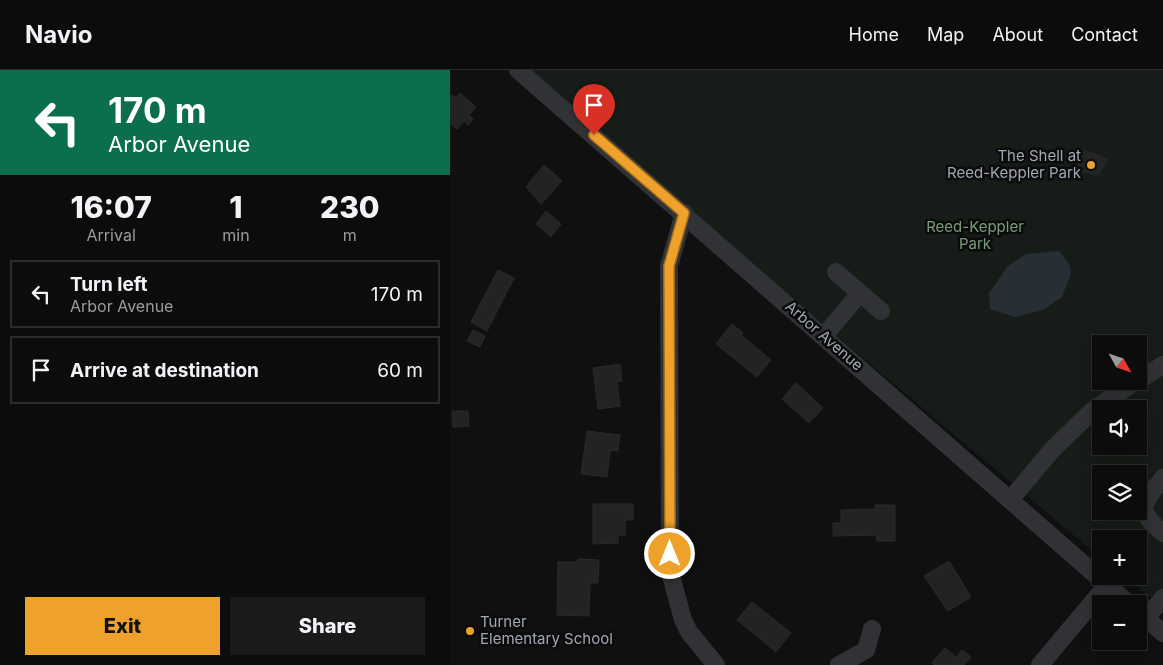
<!DOCTYPE html>
<meta charset="utf-8">
<style>
:root{--surface:#0c0c0d;--page:#1a1a1b;--text:#f1f3f6;--muted:#9a9b9d;--line:#2c2c2e;--accent:#eea22b}
body{margin:0;font-family:Inter,sans-serif;background:var(--page);color:var(--text);height:100vh;display:flex;flex-direction:column;font-size:19px;white-space:nowrap}
*{box-sizing:border-box;margin:0}
p{font-size:16px;color:var(--muted)}
.icon{flex:none;width:28px;height:28px;fill:none;stroke:currentColor;stroke-width:2;stroke-linecap:round;stroke-linejoin:round}
.map{position:relative;flex:1;overflow:hidden}
.details{display:flex;flex-direction:column;background:var(--surface);width:450px}
.details>*{flex:none}
.top-card{background:#0b6e4f;color:#fff;overflow:hidden}
.needle{width:32px;rotate:130deg}
.tools{position:absolute;left:642px;top:265px;display:grid;gap:10px}
.tools a{display:grid;place-items:center;width:55px;height:55px;border-radius:0px;background:var(--surface);box-shadow:0 2px 12px #0003,0 0 0 1px var(--line);font-size:25px}
.pin{position:absolute;display:grid;place-items:center;width:42px;height:42px;color:#fff;margin:-51px -21px;border-radius:50% 50% 50% 0;rotate:-45deg;box-shadow:0 0 5px #0007}
.pin .icon{rotate:45deg}
.me{position:absolute;width:55px;margin:-28px;rotate:0deg;stroke-linejoin:round;filter:drop-shadow(0 0 4px #0008)}
.turn{display:flex;align-items:center;gap:18px;height:105px;padding:0 25px;font-size:22px}
.turn .icon{width:65px;height:65px;stroke-width:2.5}
.turn b{display:block;font-size:35px;line-height:42px}
.eta{display:flex;justify-content:space-evenly;align-items:center;height:85px;text-align:center}
.eta b{font-size:30px;font-weight:800;line-height:35px}
.cta{display:flex;gap:10px;margin-top:auto;padding:10px 25px}
.cta a{flex:1;height:58px;border-radius:0px;background:var(--accent);color:#111;font-size:20px;font-weight:800;line-height:58px;text-align:center}
.cta a+a{background:var(--page);color:var(--text)}
ul{padding:0;list-style:none}
li{display:flex;align-items:center;gap:15px;height:68px;margin:0 10px 8px;padding:0 15px;border:2px solid var(--line);border-radius:0px}
li div{flex:1}
li b{display:block;font-size:19px}
li em{font-style:normal}
header{display:flex;align-items:center;gap:30px;box-sizing:border-box;height:70px;padding:0 25px;background:var(--surface);border-bottom:1px solid var(--line)}
header strong{font-size:24px}
nav{display:flex;gap:28px;margin-inline-start:auto;font-size:18px}
main{display:flex;flex:1;min-height:0}
.map>svg:first-child{display:block}
.green{fill:#161c17;fill-rule:evenodd}
.water{fill:#272f34}
.building{fill:#232325;stroke:#2a2a2d}
.lines{fill:none;stroke-linecap:round;stroke-linejoin:round}
.minor{stroke:#313236;stroke-width:18}
.route-casing{stroke:#9b691c;stroke-width:12}
.route{stroke:#eea22b;stroke-width:9}
.poi-dot{fill:#eea22b;stroke:#0b0b0c;stroke-width:2}
.labels{text-anchor:middle;stroke-width:5;stroke-linejoin:round;paint-order:stroke}
.poi-label{font-size:15px;fill:#a1a7b2;stroke:#0b0b0c;text-anchor:end}
.park-label{font-size:15px;fill:#789d78;stroke:#0b0b0c}
.street-label{font-size:15px;fill:#a1a7b2;stroke:#0b0b0c}
</style>
<header>
<strong>Navio</strong>
<nav><a>Home</a><a>Map</a><a>About</a><a>Contact</a></nav>
</header>
<main>
<section class="details">
<div class="top-card">
<div class="turn"><svg class="icon" aria-label="left" viewBox="0 0 24 24"><path d="M17 20v-9H6M10 6l-5 5 5 5"/></svg><div><b>170 m</b>Arbor Avenue</div></div>
</div>
<div class="eta">
<div><b>16:07</b><p>Arrival</p></div>
<div><b>1</b><p>min</p></div>
<div><b>230</b><p>m</p></div>
</div>
<ul>
<li><svg class="icon" aria-label="left" viewBox="0 0 24 24"><path d="M17 20v-9H6M10 6l-5 5 5 5"/></svg><div><b>Turn left</b><p>Arbor Avenue</p></div><em>170 m</em></li>
<li><svg class="icon" aria-label="arrive" viewBox="0 0 24 24"><path d="M6 21V4h12l-3 4 3 4H6"/></svg><div><b>Arrive at destination</b></div><em>60 m</em></li>
</ul>
<div class="cta"><a>Exit</a><a>Share</a></div>
</section>
<div class="map">
<svg width="713" height="595" viewBox="0 0 713 595">
<rect width="100%" height="100%" fill="#101011"/>
<path class="green" d="M70,0h643v538l-39,-32h15v-37h-38v19zM651,274h38v37h-38zM651,339h38v37h-38zM651,404h38v37h-38z"/>
<polygon class="water" points="609,181 620,195 621,204 612,227 593,240 565,247 540,239 539,223 558,196 576,184"/>
<g class="building">
<polygon points="10,23 26,37 19,45 23,49 18,55 14,51 7,59 0,53 0,27 1,25 6,28"/>
<polygon points="630,79 658,89 648,105 628,100"/>
<polygon points="94,95 112,111 91,134 76,117"/>
<polygon points="96,141 111,154 101,167 86,154"/>
<polygon points="48,200 64,208 37,261 21,252"/>
<polygon points="282,254 293,263 291,265 321,290 307,307 266,274"/>
<polygon points="23,260 35,266 30,277 17,271"/>
<polygon points="170,294 172,311 167,312 170,336 148,339 143,298"/>
<polygon points="346,313 373,338 359,353 332,329"/>
<polygon points="2,341 18,341 19,356 3,357"/>
<polygon points="137,361 170,365 168,381 160,380 157,407 131,404"/>
<polygon points="143,434 183,434 183,450 175,450 175,465 168,465 168,473 143,474"/>
<polygon points="425,435 445,435 445,471 427,471 426,465 383,466 383,453 391,453 391,440 425,439"/>
<polygon points="128,489 149,490 148,513 140,513 139,546 107,545 108,492 128,492"/>
<polygon points="499,491 521,527 498,541 474,506"/>
<polygon points="302,532 341,563 326,582 287,550"/>
<polygon points="495,578 506,587 512,580 521,587 514,595 484,595 482,593"/>
</g>
<g class="lines">
<g class="minor">
<polyline points="68,0 679,534"/>
<polyline points="234,143 219,196 220,502 233,550 239,562 266,595"/>
<polyline points="386,202 410,223"/>
<polyline points="374,266 410,223 431,241"/>
<polyline points="689,310 713,295"/>
<path d="M713,408c-21,26 -28,31 0,55"/>
<polyline points="560,430 602,380 642,341 686,311"/>
<polyline points="689,542 713,563"/>
<polyline points="696,548 713,528"/>
<polyline points="389,595 416,580 422,559"/>
<polyline points="590,595 657,515"/>
</g>
</g>
<g class="lines">
<defs>
<polyline id="route" points="144,65 234,143 219,196 220,484"/>
</defs>
<use href="#route" class="route-casing"/>
<use href="#route" class="route"/>
</g>
<g class="poi-dot">
<circle cx="641" cy="95" r="5"/>
<circle cx="20" cy="561" r="5"/>
</g>
<g class="labels">
<g class="poi-label">
<text x="631" y="91">The Shell at<tspan x="631" dy="17">Reed-Keppler Park</tspan></text>
<text x="30" y="557" text-anchor="start">Turner<tspan x="30" dy="17">Elementary School</tspan></text>
</g>
<g class="park-label">
<text x="525" y="162">Reed-Keppler<tspan x="525" dy="17">Park</tspan></text>
</g>
<g class="street-label">
<text transform="translate(374 266) rotate(41)" y="5">Arbor Avenue</text>
</g>
</g>
</svg>
<div class="tools">
<a><svg class="needle" viewBox="-14 -14 28 28"><path d="M0-13l5 13h-10z" fill="#e53935"/><path d="M0 13l5-13h-10z" fill="#9a9b9d"/></svg></a>
<a><svg class="icon" aria-label="sound" viewBox="0 0 24 24"><path d="M4 9h4l5-4v14l-5-4H4zM17 9q2 3 0 6"/></svg></a>
<a><svg class="icon" aria-label="layers" viewBox="0 0 24 24"><path d="M12 4l9 5-9 5-9-5zM3 14l9 5 9-5"/></svg></a>
<a>+</a>
<a>−</a>
</div>
<div class="pin" style="left:144px;top:65px;background:#d93025"><svg class="icon" aria-label="arrive" viewBox="0 0 24 24"><path d="M6 21V4h12l-3 4 3 4H6"/></svg></div>
<svg class="me" style="left:220px;top:484px" viewBox="-20 -20 40 40"><circle r="17" fill="#eea22b" stroke="#fff" stroke-width="3"/><path d="M0-11L8 9 0 5-8 9z" fill="#fff"/></svg>
</div>
</main>
